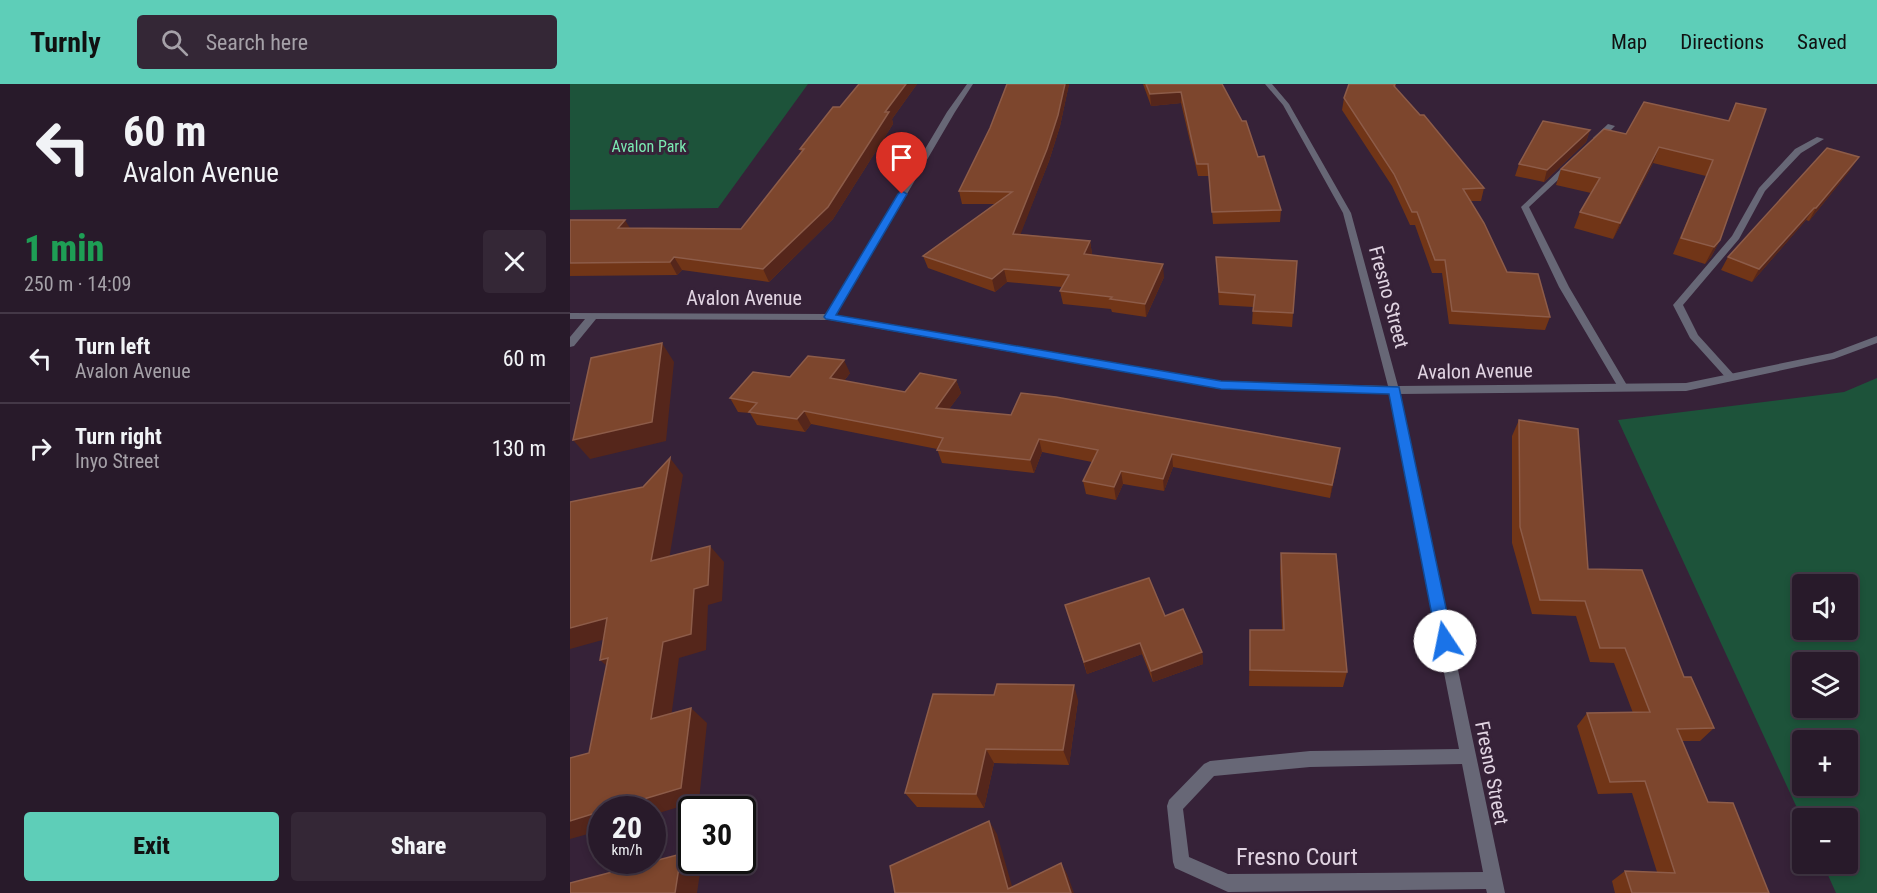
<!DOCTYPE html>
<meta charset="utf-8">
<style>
:root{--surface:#281a2a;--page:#342736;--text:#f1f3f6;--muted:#a5a1a8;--line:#443847;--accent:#5eceb8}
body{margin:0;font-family:"Roboto Condensed",sans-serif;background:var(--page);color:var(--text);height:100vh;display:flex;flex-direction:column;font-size:22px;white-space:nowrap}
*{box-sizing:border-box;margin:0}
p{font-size:20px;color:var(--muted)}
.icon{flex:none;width:33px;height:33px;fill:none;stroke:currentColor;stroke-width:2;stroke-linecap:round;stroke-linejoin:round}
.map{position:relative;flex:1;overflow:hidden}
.sheet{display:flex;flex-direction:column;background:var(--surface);width:570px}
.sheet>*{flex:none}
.guide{background:#281a2a;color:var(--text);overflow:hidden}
.controls{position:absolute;left:1222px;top:490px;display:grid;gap:12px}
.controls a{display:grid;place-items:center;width:66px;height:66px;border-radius:6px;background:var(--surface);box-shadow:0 3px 9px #0003,0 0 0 2px var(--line);font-size:30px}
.speed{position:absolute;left:18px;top:712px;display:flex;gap:12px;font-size:30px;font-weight:700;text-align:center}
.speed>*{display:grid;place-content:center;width:78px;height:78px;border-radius:50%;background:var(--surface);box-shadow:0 3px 9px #0003,0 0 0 2px var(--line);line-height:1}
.speed small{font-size:15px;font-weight:400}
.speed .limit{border:3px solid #111;border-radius:9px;background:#fff;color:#111}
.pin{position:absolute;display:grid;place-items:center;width:51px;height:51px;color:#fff;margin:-62px -26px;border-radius:50% 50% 50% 0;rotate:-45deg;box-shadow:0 0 6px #0007}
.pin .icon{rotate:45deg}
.me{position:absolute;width:66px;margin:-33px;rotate:349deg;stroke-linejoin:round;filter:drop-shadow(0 0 4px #0008)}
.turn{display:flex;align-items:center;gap:21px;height:126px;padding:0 24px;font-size:27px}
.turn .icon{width:78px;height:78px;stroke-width:2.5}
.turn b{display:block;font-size:42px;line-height:51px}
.round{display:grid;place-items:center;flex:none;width:63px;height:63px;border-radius:6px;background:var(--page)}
.overview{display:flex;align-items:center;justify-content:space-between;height:102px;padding:0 24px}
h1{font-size:36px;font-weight:800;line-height:45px;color:#1e9e55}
.cta{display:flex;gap:12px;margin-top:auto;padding:12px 24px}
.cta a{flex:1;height:69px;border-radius:6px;background:var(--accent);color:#111;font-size:24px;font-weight:800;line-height:69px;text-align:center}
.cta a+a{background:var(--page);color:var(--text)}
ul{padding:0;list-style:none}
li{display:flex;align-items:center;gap:18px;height:90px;padding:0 24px;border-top:2px solid var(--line)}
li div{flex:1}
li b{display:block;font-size:22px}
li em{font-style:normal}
header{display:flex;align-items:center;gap:36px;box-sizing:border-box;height:84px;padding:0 30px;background:var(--accent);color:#111}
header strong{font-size:28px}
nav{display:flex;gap:33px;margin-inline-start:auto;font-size:21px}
.search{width:420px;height:54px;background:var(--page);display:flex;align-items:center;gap:15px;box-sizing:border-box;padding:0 21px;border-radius:6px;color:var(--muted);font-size:22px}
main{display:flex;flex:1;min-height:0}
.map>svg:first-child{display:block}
.green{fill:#1d533a;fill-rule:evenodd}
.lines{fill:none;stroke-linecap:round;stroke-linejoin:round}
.lane{fill:#676776;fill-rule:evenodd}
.street{fill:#676776;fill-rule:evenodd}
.wall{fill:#713517}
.shaded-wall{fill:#55261b}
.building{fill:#7d462d;stroke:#8d5c49;stroke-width:1.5}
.route{fill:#1a73e8;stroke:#114b97;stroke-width:1.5}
.labels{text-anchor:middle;stroke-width:6;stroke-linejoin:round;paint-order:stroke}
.far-park-label{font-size:16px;fill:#7beab2;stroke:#362238}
.street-label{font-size:20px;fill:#e1d4e2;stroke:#362238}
.near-street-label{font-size:24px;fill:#e1d4e2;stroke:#362238}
</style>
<header>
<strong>Turnly</strong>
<div class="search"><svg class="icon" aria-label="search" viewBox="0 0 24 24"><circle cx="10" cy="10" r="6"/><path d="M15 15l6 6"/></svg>Search here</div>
<nav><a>Map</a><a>Directions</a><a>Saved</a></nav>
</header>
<main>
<section class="sheet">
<div class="guide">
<div class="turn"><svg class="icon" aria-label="left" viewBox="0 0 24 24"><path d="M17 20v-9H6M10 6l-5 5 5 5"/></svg><div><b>60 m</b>Avalon Avenue</div></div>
</div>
<div class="overview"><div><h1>1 min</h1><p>250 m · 14:09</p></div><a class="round"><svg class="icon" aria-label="close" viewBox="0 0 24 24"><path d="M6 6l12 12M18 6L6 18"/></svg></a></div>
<ul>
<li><svg class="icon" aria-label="left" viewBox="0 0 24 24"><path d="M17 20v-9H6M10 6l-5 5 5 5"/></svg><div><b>Turn left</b><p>Avalon Avenue</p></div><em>60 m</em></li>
<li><svg class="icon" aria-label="right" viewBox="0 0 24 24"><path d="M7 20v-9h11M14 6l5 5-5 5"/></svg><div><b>Turn right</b><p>Inyo Street</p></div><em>130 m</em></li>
</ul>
<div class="cta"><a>Exit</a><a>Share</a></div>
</section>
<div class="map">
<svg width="1307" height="809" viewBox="0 0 1307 809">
<rect width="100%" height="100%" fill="#362238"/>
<g class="green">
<polygon points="0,0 238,0 148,124 0,126"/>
<path d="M1307,294v515h-41l-13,-29h25v-45h-45v2l-185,-401 226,-28zM1233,501h45v45h-45zM1233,579h45v45h-45zM1233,657h45v45h-45z"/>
</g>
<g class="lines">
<g class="lane">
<polygon points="1038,40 1045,42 1029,58 1023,58 1023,54"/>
<polygon points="1247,53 1254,55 1231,69 1195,107 1169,155 1113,221 1128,251 1166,293 1165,295 1157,295 1120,254 1103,221 1162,152 1189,104 1225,65"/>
<polygon points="998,78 1005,80 959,123 999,203 1058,303 1053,307 1048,303 989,203 951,123"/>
</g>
<path class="street" d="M397,0h6l-18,28 -119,203 385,66 167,5 -45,-173 -60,-108 -18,-21h7l17,20 62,109 47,173 288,-3 146,-30 45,-17v7l-43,16 -148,32 -286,3 105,499h-18l-1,-4 -258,3 -53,-24 -2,-6 -6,-56 2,-6 35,-36 6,-3 100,-10 149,-2 -70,-356 -168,-4 -391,-69 -234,-1 -22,27 -4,1v-10l15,-18h-15v-6l257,1 120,-202zM892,680l21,108 -255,2 -39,-17 -6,-48 31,-33 96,-9z"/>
</g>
<g class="wall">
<polygon points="289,0 347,0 322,35 323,40 263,135 199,198 112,186 107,191 0,192 0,136 60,144 171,145 231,68 230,65 270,23"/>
<polygon points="437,0 499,0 490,42 479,77 450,150 520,157 522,170 521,171 594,193 576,233 542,228 541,225 493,220 490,207 492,203 437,198 425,208 358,184 353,172 425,120 392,120 389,107 420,44"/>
<polygon points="573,0 652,0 688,73 711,126 710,138 643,140 639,92 628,92 611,19 581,22"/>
<polygon points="779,0 826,0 825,4 914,104 911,117 900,117 937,188 980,233 975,246 879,240 872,189 862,189 845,141 840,141 822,102 772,26 774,14"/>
<polygon points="1166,19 1150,156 1141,173 1135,180 1103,170 1136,92 1083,79 1043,155 1004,144 1010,128 1021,109 986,101 991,85 1056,50 1158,36"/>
<polygon points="1020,46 1016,58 974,98 945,92 949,80"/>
<polygon points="1281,85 1239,137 1236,136 1182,198 1151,186 1158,173"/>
<polygon points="646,173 727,177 722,243 682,240 683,223 649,221"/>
<polygon points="280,289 274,297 335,308 386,296 391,309 379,325 768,377 760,414 603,383 594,407 553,400 546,416 516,410 513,397 522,378 472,368 464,389 372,379 367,365 241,340 235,348 187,341 180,329 168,328 160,314 220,293"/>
<polygon points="949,336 1018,485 1114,593 1144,644 1130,657 1112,657 1138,718 1199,809 1045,809 1042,797 1055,787 1087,788 1062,709 1028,710 1007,642 1017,629 1063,629 1044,579 1020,578 1006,532 962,530 942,459 942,352"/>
<polygon points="711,469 777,588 773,603 679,602 680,546 712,546 710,486"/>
<polygon points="495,521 595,532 632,568 633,580 583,598 572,570 517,590"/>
<polygon points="363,610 508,616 499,681 424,679 414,724 347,723 335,709"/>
</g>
<g class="shaded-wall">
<polygon points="336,0 347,0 322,35 323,40 263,135 199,198 193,185"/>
<polygon points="495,0 499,0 490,42 479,77 446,162 443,150"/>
<polygon points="611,8 611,19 581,22 580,10"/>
<polygon points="1020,46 1016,58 974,98 977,86"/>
<polygon points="1089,63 1083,79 1043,155 1050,139"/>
<polygon points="1289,73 1281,85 1239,137 1246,124"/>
<polygon points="1244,124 1236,136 1182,198 1189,185"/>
<polygon points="55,136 63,149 48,144"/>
<polygon points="1150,156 1141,173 1135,180 1144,163"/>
<polygon points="520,157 522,170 516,183 514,170"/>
<polygon points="104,173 112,186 107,191 100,178"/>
<polygon points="593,180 594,193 576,233 575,220"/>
<polygon points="434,185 437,198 425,208 422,195"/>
<polygon points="92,259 104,278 96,357 20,375 3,356"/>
<polygon points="274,276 280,289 266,307 260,294"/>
<polygon points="386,296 391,309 370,337 366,324"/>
<polygon points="234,327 241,340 235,348 227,335"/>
<polygon points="469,355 472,368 464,389 460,376"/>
<polygon points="770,364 768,377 760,414 762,401"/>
<polygon points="602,370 603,383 594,407 593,395"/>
<polygon points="100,374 113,391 96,494 81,477"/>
<polygon points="551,387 553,400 546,416 544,403"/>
<polygon points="140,462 154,478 152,517 138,521 136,566 109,574 99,649 81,635 93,558"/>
<polygon points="37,534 54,550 0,565 0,544"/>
<polygon points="570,559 572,570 517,590 514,578"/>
<polygon points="632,568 633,580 583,598 581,587"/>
<polygon points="38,574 48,592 30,576"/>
<polygon points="504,601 508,616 499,681 493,666"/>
<polygon points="121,624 137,639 129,717 82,731 82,726 37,726"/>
<polygon points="416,665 424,679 414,724 406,710"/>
<polygon points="32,727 32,746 0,755 0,737"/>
<polygon points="419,737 427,750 444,809 438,805"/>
<polygon points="111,770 131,782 127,809 105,809"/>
<polygon points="491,779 497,790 504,809 501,809"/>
</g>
<g class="building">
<polygon points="289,0 336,0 315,28 319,28 258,123 193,185 104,173 100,178 0,179 0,136 55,136 48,144 171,145 234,65 230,65 263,23 270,23"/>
<polygon points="437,0 495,0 488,31 477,65 443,150 520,157 514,170 593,180 575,220 540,215 542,213 490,207 499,191 434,185 422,195 353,172 442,108 389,107 420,44"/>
<polygon points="576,0 652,0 672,37 676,37 688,73 694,72 711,126 642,128 638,80 627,80 611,8 580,10"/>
<polygon points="779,0 825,0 824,2 850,31 854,31 914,104 893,105 914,139 937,188 968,190 980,233 882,227 875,176 865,176 847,128 842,128 824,90 774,14"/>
<polygon points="1074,18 1159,37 1166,19 1196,25 1150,156 1144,163 1111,154 1143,76 1089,63 1050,139 1010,128 1030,94 991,85 1034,45 1056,50"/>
<polygon points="973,37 1020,46 977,86 949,80"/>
<polygon points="1257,64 1289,73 1246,124 1244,124 1189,185 1158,173"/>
<polygon points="646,173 727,177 723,229 683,227 685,211 649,208"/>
<polygon points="92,259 82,338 3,356 21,274"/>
<polygon points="238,272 274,276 260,294 335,308 350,289 386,296 366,324 441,331 451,309 486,313 770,364 762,401 602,370 593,395 551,387 544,403 513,397 528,366 469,355 460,376 367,366 373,354 234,327 227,335 179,328 187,319 160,314 183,288 220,293"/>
<polygon points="949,336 1008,345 1018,485 1072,486 1114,593 1121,593 1144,644 1107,645 1138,718 1163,719 1199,809 1062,809 1055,787 1105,789 1075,697 1040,698 1017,629 1080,628 1055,564 1030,564 1015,517 970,516 950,443"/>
<polygon points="100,374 81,477 140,462 138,501 124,505 121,550 93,558 81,635 121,624 111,704 37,726 32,726 32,727 0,737 0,674 19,669 38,574 30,576 37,534 0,544 0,418 73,403"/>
<polygon points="711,469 766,470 777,588 680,586 680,546 714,546"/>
<polygon points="579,494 595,532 613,525 632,568 581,587 570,559 514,578 495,521"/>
<polygon points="427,600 504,601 493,666 416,665 406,710 335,709 363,610 424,611"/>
<polygon points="419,737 438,805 491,779 501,809 325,809 320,782"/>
<polygon points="111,770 105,809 0,809 0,799"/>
</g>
<polygon class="route" points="332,107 337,110 266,231 651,297 829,303 883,557 881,562 875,564 870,562 867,557 819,310 651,305 256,235 254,233 328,110"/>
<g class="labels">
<g class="far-park-label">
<text x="79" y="68">Avalon Park</text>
</g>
<g class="street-label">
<text transform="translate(819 213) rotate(75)" y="7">Fresno Street</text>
<text x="174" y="221">Avalon Avenue</text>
<text transform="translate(905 287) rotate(-1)" y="7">Avalon Avenue</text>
<text transform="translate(922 689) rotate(79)" y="7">Fresno Street</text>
</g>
<g class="near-street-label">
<text x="727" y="781">Fresno Court</text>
</g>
</g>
</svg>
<div class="controls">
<a><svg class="icon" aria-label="sound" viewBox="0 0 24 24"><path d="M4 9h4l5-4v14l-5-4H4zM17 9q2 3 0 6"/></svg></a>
<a><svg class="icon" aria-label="layers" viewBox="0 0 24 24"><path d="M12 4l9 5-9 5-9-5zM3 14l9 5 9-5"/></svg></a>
<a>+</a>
<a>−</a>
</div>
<div class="speed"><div>20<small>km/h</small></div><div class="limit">30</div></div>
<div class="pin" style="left:332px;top:110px;background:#d93025"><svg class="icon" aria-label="arrive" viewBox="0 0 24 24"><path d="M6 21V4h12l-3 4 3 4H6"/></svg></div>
<svg class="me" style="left:875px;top:557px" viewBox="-20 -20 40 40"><circle r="19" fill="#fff"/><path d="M0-13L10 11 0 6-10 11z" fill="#1a73e8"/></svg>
</div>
</main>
